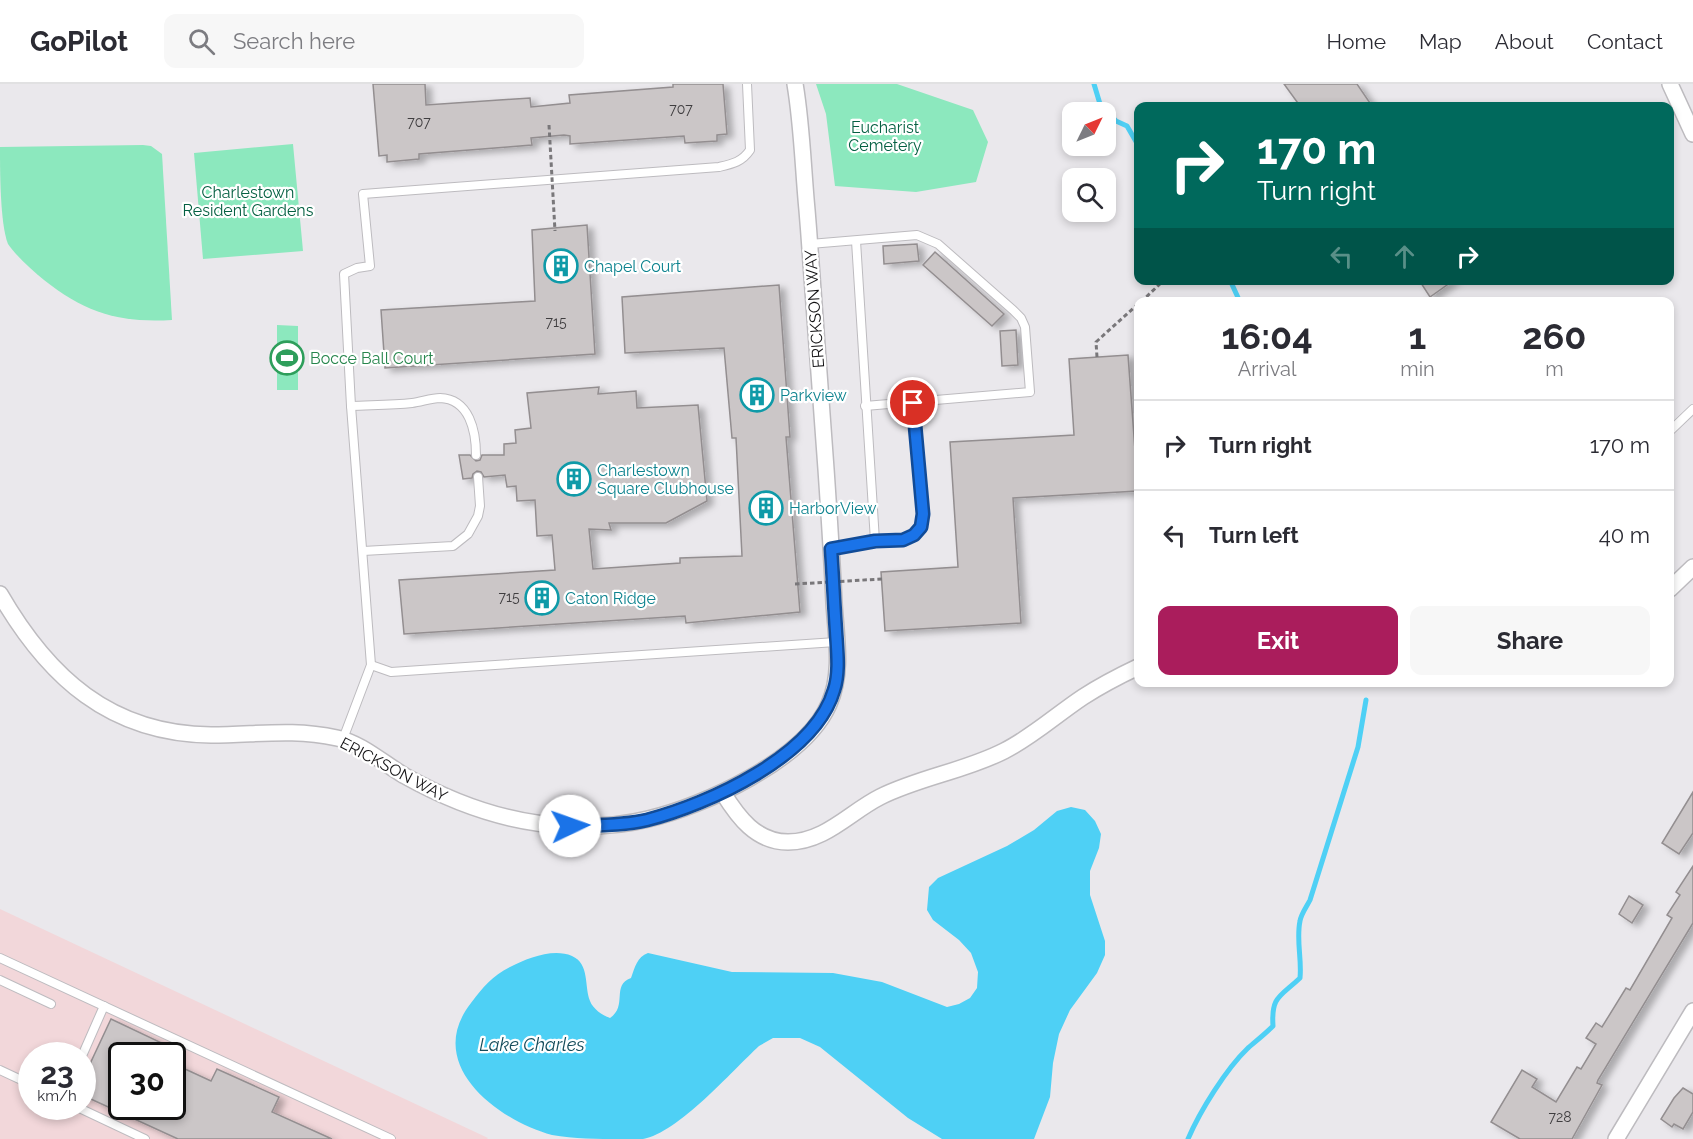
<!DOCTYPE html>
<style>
:root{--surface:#fff;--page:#f7f7f7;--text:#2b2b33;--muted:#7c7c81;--line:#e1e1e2;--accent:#aa1d5c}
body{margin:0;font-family:Raleway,sans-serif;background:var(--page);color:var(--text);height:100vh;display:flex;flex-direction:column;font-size:22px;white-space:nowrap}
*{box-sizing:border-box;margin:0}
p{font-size:20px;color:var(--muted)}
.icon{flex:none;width:33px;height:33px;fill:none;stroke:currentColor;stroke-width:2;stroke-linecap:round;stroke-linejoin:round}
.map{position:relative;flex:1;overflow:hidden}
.sheet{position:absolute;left:1134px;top:213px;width:540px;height:390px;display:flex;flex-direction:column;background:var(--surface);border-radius:12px;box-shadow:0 3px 9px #0003}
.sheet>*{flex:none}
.hud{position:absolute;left:1134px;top:18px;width:540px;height:183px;border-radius:12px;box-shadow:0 3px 9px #0003;background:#00695c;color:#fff;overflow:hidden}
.needle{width:39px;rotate:47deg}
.fabs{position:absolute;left:1062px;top:18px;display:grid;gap:12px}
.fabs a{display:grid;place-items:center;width:54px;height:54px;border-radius:12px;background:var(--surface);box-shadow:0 3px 9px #0003;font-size:30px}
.speed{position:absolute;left:18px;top:958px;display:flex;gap:12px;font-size:30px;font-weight:700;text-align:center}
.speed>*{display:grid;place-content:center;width:78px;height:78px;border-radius:50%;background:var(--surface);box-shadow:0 3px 9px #0003;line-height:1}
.speed small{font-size:15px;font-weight:400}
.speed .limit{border:3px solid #111;border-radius:9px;background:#fff;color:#111}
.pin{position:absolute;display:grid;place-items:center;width:51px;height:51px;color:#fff;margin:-26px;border:3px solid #fff;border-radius:50%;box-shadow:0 2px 6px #0007}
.me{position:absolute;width:66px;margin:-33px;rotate:87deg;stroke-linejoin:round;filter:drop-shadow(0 0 4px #0008)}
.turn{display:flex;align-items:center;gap:21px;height:126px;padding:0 24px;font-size:27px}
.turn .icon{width:78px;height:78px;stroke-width:2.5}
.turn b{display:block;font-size:42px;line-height:51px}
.lanes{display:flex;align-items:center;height:57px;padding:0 24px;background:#0003;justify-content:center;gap:30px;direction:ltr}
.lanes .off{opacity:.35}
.eta{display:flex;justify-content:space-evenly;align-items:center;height:102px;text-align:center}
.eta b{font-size:36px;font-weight:700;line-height:42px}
.primary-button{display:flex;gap:12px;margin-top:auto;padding:12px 24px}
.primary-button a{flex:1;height:69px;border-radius:12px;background:var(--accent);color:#fff;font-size:24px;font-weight:700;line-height:69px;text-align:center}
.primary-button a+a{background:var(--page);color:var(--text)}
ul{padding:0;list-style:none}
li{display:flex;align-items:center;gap:18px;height:90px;padding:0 24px;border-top:2px solid var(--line)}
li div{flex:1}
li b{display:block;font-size:22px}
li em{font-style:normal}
header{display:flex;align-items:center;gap:36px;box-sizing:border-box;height:84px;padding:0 30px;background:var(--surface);border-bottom:2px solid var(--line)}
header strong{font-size:28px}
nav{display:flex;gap:33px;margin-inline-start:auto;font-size:21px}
.search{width:420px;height:54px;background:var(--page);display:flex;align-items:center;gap:15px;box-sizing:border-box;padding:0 21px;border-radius:12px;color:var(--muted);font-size:22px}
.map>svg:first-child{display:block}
.commercial{fill:#f2d7da;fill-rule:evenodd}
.green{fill:#8ce8be}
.water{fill:#4ed0f5}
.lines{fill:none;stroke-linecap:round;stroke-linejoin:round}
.stream{stroke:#4ed0f5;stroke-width:5}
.building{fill:#cbc6c7;stroke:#938e90;stroke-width:1.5;filter:url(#shadow)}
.lane-casing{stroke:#bdbbbf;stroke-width:10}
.street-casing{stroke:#bdbbbf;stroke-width:18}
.path{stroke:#79777a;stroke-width:3;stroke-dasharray:4.5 3;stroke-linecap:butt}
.lane{stroke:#fff;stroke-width:8}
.street{stroke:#fff;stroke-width:15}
.path-bridge{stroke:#79777a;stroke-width:3;stroke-dasharray:4.5 3;stroke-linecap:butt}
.route-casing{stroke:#114b97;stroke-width:15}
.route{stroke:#1a73e8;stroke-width:10}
.labels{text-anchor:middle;stroke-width:4.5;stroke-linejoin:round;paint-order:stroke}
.number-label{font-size:14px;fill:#403e40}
.park-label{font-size:16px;fill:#046042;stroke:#fff}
.culture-label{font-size:16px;fill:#0d838f;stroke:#fff;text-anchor:start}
.street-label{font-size:16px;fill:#121113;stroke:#fff}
.leisure-label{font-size:16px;fill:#27864d;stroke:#fff;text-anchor:start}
.water-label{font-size:18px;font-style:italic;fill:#154c5b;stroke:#fff}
</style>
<header>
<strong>GoPilot</strong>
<div class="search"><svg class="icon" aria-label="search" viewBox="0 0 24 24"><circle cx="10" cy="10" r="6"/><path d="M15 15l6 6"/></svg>Search here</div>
<nav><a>Home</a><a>Map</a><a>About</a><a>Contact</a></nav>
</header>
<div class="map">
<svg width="1693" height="1055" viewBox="0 0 1693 1055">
<defs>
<filter id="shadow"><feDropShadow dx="6" dy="3.5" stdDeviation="3" flood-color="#0004"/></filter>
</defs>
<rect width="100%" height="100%" fill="#eae8ec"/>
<path class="commercial" d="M0,825l488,229 -1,1h-487zM32,972h50v51h-50zM122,972h50v51h-50z"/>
<g class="green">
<polygon points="816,0 897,0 973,26 988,58 976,98 916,108 835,102 826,30"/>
<polygon points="293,60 303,167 203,175 194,69"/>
<path d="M143,61l8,1 11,8 10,166c-53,3 -86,-7 -128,-40 -12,-10 -27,-23 -36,-36 -8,-20 -8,-73 -8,-97z"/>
<polygon points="277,241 298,242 298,306 277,306"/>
</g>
<path class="water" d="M1071,723l14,3 10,11 6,13 -2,14 -9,23v24l15,46v14l-8,18 -27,37 -11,24 -6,29 -3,34 -16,42h-92l-34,-21 -88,-71 -20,-9h-27l-14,8c-27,25 -81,87 -116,93 -7,0 -16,0 -23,0 -22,0 -46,0 -68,-4 -55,-15 -129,-71 -81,-132 12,-16 21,-27 39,-36 18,-9 43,-19 62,-11 18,8 12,30 18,45 3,8 12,14 20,17 18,-12 1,-33 21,-40 4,-11 6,-21 17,-25l84,19 101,1 49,9 65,25 12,-3 11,-6 7,-10 1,-16 -7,-19 -12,-13 -26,-20 -6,-10 2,-23 9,-9 69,-32 27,-16 23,-19z"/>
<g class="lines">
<g class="stream">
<polyline points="1094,0 1100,20 1116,37 1127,42 1138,61"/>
<polyline points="1230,196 1240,218"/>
<path d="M1188,1055c12,-28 38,-70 60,-91 8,-7 17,-14 25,-22 -2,-30 7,-29 27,-48 2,-19 -4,-38 0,-57 1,-7 7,-15 10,-21l48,-153 8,-47"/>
</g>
</g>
<g class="building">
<polygon points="373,0 425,0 426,21 530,14 531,23 570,19 569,11 673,3 673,0 723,0 727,50 717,51 717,57 685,59 684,52 570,60 570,52 564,51 531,54 532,61 419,70 419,75 387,78 387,71 379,72"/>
<polygon points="1284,0 1357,0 1372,22 1300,22"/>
<polygon points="587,141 595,270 385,284 381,226 535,217 532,146"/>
<polygon points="917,160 919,177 884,180 883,162"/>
<polygon points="935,168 1004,230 992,242 923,181"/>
<polygon points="1419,196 1454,196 1430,213"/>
<polygon points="779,201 790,353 786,353 800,528 686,539 685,532 404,550 399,496 555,486 552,451 537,452 535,416 517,417 516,402 507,403 505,391 484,393 481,388 477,387 473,390 472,394 463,395 459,371 470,371 476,377 480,376 482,371 504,371 504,360 516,359 515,346 531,344 527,309 599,303 598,310 636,307 637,324 698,321 707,417 666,439 609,439 611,446 589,445 593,485 680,479 680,474 742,472 736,354 732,354 724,264 625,269 622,213"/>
<polygon points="1016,246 1018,281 1002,282 1000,247"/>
<polygon points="1128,271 1138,407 1013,414 1021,539 885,547 881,488 958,483 950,358 1074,351 1069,275"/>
<polygon points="1693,708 1693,749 1679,770 1662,759"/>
<polygon points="1693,782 1693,839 1598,996 1597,999 1602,1001 1572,1055 1520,1055 1491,1038 1522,986 1537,995 1532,1003 1556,1018 1577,983 1581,985 1596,960 1586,954 1596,939 1602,943 1626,904 1630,906 1672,834 1667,831 1680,811 1676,808"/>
<polygon points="1629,812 1643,821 1632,839 1619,830"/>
<polygon points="111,935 166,961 161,972 122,972 122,1023 172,1023 172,979 211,997 217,985 279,1013 272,1028 332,1055 178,1055 82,1011 82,997"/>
<polygon points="1683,1004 1693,1010 1693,1028 1683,1045 1674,1040 1672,1043 1661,1035 1674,1014"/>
</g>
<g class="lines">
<defs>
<g id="lane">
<polyline points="856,157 875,457"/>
<polyline points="810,160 917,151 938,160 1013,226 1021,234 1025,243 1030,308 865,322"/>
<path d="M351,322c20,-1 41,-1 61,-3 9,-1 19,-5 28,-5 30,1 36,34 36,57"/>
<polyline points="1670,347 1693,325"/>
<polyline points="831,465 875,457 903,456 914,451 921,443 923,430 913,319"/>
<polyline points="363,467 453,462 468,450 478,432 480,422 478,393"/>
<polyline points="371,581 391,588 836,558"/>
<path d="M343,655l28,-74 -20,-259 -7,-132 13,-6 13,-2 -7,-72 356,-27c13,-3 23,-5 31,-17l-3,-66"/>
<polyline points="0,874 391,1055"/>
<polyline points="0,896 51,920"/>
<polyline points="82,972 104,922"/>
<polyline points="0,986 32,1001"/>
<polyline points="77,1023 145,1055"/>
</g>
<g id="street">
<polyline points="1670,0 1693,50"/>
<polyline points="1670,505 1693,483"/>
<path d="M0,510c48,83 110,140 211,141 46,0 80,-7 126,3 24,5 46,25 68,38 50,28 106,48 164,50 25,1 55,-1 79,-7 56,-13 157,-59 181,-115 14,-31 7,-68 5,-101 -2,-45 -5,-90 -8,-134 -6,-87 -12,-173 -19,-259 -4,-42 -5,-85 -12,-126"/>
<path d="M723,709c15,24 33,49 65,49 37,0 62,-30 92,-45 40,-20 85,-26 124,-46 28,-14 52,-36 79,-54 17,-11 36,-21 55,-30"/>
<polyline points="1616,1055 1693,927"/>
</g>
</defs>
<use href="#lane" class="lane-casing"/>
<use href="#street" class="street-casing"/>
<g class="path">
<polyline points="1141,218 1164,196"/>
<polyline points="1097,273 1096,258 1138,220"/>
</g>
<use href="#lane" class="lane"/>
<use href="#street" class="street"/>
<g class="path-bridge">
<polyline points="549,41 555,147"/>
<polyline points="795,500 882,495"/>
</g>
</g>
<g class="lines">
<defs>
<path id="route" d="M570,742c25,-1 52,0 77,-6 62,-16 168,-64 187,-130 6,-18 3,-40 2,-59 -2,-27 -3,-55 -5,-82l44,-8 28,-1 11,-5 7,-8 2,-13 -10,-111"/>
</defs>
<use href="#route" class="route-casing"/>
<use href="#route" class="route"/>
</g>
<defs>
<symbol id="building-ring" viewBox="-11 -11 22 22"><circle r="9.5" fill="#fff" stroke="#0f9aa8" stroke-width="1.5"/><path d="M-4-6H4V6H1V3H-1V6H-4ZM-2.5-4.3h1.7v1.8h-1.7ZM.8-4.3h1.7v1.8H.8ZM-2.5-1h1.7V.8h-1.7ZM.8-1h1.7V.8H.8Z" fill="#0f9aa8"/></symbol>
<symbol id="stadium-ring" viewBox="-11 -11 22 22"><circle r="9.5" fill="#fff" stroke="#2e9e5b" stroke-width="1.5"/><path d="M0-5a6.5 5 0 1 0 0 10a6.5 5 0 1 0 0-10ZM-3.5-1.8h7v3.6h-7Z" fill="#2e9e5b"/></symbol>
</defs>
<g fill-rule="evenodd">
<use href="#building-ring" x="542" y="163" width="38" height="38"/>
<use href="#stadium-ring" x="268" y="255" width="38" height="38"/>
<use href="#building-ring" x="738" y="292" width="38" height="38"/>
<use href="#building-ring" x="555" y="376" width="38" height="38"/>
<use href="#building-ring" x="747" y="405" width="38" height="38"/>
<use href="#building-ring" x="523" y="495" width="38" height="38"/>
</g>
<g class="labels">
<g class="number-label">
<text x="681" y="30">707</text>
<text x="419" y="43">707</text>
<text x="556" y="243">715</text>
<text x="509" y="518">715</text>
<text x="1560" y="1038">728</text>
</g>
<g class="park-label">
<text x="885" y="49">Eucharist<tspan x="885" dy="18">Cemetery</tspan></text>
<text x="248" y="114">Charlestown<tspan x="248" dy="18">Resident Gardens</tspan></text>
</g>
<g class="culture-label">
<text x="584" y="188">Chapel Court</text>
<text x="780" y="317">Parkview</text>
<text x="597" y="392">Charlestown<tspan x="597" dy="18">Square Clubhouse</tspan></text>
<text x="789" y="430">HarborView</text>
<text x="565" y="520">Caton Ridge</text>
</g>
<g class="street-label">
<text transform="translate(814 225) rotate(-94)" y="6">ERICKSON WAY</text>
<text transform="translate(394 685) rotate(28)" y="6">ERICKSON WAY</text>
</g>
<g class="leisure-label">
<text x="310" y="280">Bocce Ball Court</text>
</g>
<g class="water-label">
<text x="532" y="967">Lake Charles</text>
</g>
</g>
</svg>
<div class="fabs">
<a><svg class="needle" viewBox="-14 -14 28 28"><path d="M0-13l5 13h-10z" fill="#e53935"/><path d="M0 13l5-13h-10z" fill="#7c7c81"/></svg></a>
<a><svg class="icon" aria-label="search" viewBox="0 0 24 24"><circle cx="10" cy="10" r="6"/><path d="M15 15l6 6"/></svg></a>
</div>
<div class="speed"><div>23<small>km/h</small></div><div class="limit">30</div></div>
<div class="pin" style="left:913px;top:319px;background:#d93025"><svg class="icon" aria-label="arrive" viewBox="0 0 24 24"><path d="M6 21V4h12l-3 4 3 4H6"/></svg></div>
<svg class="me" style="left:570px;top:742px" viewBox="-20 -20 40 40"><circle r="19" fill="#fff"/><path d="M0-13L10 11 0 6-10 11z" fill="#1a73e8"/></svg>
<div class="hud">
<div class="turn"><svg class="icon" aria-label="right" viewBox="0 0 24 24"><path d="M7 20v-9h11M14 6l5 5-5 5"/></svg><div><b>170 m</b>Turn right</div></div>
<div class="lanes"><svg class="icon off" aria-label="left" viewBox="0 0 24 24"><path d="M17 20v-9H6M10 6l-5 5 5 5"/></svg><svg class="icon off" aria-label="ahead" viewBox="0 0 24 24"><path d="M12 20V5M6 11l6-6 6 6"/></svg><svg class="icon" aria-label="right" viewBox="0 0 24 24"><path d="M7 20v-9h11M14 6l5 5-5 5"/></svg></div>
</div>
<section class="sheet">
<div class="eta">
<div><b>16:04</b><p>Arrival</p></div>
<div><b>1</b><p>min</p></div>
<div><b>260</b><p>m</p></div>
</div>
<ul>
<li><svg class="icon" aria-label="right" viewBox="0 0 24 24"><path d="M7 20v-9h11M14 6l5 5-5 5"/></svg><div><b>Turn right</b></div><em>170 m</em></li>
<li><svg class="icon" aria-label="left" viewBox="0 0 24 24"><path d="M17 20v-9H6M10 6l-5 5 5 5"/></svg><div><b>Turn left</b></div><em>40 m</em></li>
</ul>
<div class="primary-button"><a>Exit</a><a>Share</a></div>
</section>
</div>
